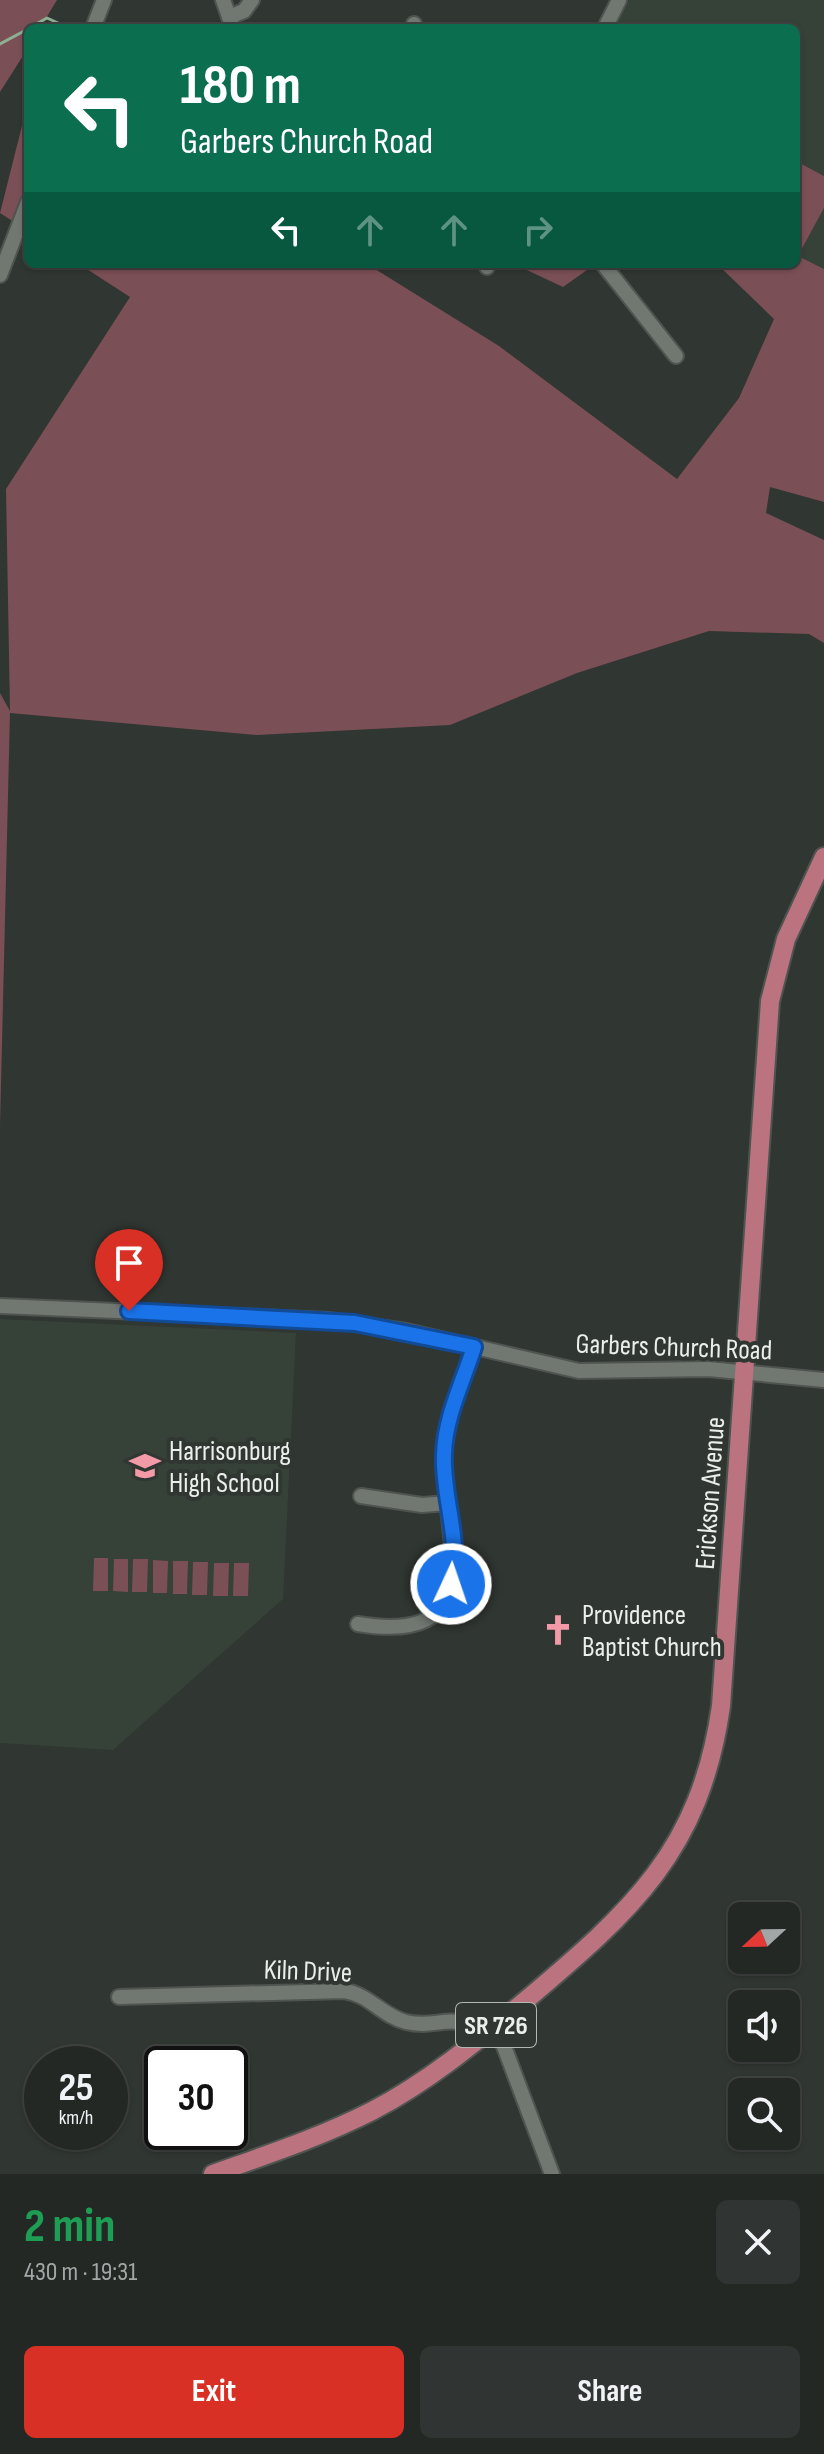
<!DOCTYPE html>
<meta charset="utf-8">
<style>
:root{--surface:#242825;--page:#303432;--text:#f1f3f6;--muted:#a3a6a7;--line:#414442;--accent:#d93025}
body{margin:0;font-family:"Sofia Sans Condensed",sans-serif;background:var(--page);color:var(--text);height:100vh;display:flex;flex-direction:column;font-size:30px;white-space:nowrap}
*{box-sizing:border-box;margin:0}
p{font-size:26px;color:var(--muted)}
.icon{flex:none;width:44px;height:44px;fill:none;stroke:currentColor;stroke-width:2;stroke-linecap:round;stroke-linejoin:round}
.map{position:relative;height:2174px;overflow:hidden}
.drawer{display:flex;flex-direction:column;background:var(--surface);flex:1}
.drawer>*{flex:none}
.top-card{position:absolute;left:24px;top:24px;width:776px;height:244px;border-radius:12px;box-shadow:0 2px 6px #0004,0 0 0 2px var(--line);background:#0b6e4f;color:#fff;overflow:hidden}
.needle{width:52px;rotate:248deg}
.controls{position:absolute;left:728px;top:1902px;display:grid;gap:16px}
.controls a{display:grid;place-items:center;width:72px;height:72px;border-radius:12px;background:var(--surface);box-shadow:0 2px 6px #0004,0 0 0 2px var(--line);font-size:40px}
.speed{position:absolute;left:24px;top:2046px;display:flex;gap:16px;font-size:40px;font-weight:700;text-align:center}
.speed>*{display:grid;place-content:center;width:104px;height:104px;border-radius:50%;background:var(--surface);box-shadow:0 2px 6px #0004,0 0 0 2px var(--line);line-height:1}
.speed small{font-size:20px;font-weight:400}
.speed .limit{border:4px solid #111;border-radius:12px;background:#fff;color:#111}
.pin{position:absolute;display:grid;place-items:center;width:68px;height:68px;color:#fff;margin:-82px -34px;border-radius:50% 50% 50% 0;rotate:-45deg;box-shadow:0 0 8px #0007}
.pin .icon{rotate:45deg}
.me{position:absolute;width:88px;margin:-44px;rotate:3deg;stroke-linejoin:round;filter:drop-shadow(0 0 6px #0008)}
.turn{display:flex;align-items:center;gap:28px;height:168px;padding:0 24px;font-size:36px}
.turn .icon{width:104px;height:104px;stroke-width:2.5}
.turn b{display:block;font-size:56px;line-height:68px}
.lanes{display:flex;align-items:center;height:76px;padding:0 24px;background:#0003;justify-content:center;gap:40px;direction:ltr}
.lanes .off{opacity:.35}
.round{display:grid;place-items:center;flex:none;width:84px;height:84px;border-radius:12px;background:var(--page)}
.head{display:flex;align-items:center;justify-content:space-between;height:136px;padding:0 24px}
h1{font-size:48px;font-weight:700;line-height:60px;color:#1e9e55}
.action{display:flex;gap:16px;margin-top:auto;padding:16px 24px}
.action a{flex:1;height:92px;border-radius:12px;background:var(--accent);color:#fff;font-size:32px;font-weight:700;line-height:92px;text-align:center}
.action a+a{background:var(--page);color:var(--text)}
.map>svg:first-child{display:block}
.built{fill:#364138}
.green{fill:#7b4f56}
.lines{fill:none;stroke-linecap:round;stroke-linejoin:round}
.stream{stroke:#8eaf94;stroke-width:3}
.minor-casing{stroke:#4f5450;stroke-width:18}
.major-casing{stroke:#4f5450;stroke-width:22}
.minor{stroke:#717872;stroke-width:14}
.major{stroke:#bc7380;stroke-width:18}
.route-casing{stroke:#114b97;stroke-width:20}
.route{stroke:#1a73e8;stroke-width:14}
.labels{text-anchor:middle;stroke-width:8;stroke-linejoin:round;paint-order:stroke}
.shield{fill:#303631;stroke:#b3b8b4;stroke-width:2}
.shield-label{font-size:26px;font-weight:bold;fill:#ebefec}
.street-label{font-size:28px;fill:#ebefec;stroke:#303631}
.poi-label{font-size:28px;fill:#ebefec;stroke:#303631;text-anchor:start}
</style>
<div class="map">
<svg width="824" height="2174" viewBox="0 0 824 2174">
<rect width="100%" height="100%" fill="#303631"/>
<g class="built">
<polygon points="629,0 824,0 824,176 796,161 796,28 614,28"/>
<polygon points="824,208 824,269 798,256"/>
<polygon points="0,1319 296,1333 283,1599 113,1750 0,1743"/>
</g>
<g class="green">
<polygon points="0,0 57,0 40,28 28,28 28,48 0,92"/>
<polygon points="28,102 28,231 0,213"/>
<polygon points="796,161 824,176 824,208 798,256 824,269 824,502 770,487 766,513 824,540 824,643 809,634 709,631 577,673 450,725 257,735 10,713 0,1126 0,693 10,711 6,489 130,297 79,264 367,264 499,346 677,479 739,398 774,319 717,264 796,264"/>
<polygon points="514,264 592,264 594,265 563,287"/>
<polygon points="94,1558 108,1558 108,1591 93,1591"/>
<polygon points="114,1559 128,1559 128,1592 113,1591"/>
<polygon points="133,1559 148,1559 147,1592 132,1592"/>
<polygon points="153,1560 168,1561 167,1593 153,1593"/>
<polygon points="173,1561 188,1561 187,1594 173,1594"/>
<polygon points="193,1562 208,1562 207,1595 192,1595"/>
<polygon points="214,1563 229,1563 228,1596 213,1596"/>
<polygon points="234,1563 249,1563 248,1596 233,1596"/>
</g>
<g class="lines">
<g class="stream">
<polyline points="29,28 47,18 69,28"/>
<polyline points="0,44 28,29"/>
</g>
<defs>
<g id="minor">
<polyline points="223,0 233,28"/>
<polyline points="229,17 244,11 252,0"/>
<polyline points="414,24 415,28"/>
<polyline points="93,28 104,0"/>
<polyline points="605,28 619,0"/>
<polyline points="603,264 676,356"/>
<polyline points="487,267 488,264"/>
<polyline points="0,275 28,202"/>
<polyline points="0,1306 328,1320 406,1331 579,1371 708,1369 824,1380"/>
<polyline points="361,1496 422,1505 448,1503"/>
<path d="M358,1624c139,23 83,-94 86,-171 1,-37 19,-71 30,-106"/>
<path d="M119,1997l225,-6c25,3 38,25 62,31 33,8 46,-13 78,13"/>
<polyline points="496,2025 552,2174"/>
</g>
<path id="major" d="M213,2174c53,-19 108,-37 159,-63 56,-29 104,-69 153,-110 106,-90 175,-149 196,-295l49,-705 16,-62 38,-82"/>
</defs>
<use href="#minor" class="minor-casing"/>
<use href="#major" class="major-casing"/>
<use href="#minor" class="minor"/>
<use href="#major" class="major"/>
</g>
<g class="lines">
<defs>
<path id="route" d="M129,1311l226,12 119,24c-11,35 -29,70 -30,107 -2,43 18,88 7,130"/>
</defs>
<use href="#route" class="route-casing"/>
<use href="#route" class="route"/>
</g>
<defs>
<symbol id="school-bare" viewBox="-9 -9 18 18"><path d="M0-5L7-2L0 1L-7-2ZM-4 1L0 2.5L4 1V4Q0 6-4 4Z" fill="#f39aa8" stroke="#303631" stroke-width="2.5" paint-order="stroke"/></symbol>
<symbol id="church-bare" viewBox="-9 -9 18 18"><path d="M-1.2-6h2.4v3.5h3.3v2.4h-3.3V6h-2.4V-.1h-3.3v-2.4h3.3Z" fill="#f39aa8" stroke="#303631" stroke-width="2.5" paint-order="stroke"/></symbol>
</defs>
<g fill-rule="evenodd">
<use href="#school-bare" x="123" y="1444" width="44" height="44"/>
<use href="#church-bare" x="536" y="1608" width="44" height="44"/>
</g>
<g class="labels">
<rect class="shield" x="456" y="2003" width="80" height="44" rx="6"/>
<g class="shield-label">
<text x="496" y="2034">SR 726</text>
</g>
<g class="street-label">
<text transform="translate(674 1346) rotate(2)" y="10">Garbers Church Road</text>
<text transform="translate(709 1493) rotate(-86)" y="10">Erickson Avenue</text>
<text transform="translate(308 1970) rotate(2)" y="10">Kiln Drive</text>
</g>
<g class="poi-label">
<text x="169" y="1460">Harrisonburg<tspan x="169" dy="32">High School</tspan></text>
<text x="582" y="1624">Providence<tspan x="582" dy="32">Baptist Church</tspan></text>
</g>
</g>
</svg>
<div class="controls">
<a><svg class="needle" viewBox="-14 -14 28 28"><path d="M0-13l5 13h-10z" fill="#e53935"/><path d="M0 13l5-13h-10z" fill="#a3a6a7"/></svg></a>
<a><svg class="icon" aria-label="sound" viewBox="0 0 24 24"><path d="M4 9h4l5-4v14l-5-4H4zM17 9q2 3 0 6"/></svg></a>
<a><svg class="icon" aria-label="search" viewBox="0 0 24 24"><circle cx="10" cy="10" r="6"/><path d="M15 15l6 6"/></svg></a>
</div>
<div class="speed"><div>25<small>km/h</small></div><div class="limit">30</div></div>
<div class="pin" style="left:129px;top:1311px;background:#d93025"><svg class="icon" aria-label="arrive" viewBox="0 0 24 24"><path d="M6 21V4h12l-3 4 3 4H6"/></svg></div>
<svg class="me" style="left:451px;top:1584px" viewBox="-20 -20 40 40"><circle r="17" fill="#1a73e8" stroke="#fff" stroke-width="3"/><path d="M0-11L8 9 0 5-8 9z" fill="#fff"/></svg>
<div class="top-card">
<div class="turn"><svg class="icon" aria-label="left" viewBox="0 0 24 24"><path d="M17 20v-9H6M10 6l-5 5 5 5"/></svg><div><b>180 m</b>Garbers Church Road</div></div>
<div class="lanes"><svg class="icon" aria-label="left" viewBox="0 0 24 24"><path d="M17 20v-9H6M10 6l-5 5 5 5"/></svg><svg class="icon off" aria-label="ahead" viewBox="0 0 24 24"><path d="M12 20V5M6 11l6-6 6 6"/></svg><svg class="icon off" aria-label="ahead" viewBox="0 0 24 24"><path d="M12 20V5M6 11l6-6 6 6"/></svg><svg class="icon off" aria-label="right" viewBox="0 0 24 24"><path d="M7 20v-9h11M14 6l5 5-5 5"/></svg></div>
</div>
</div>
<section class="drawer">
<div class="head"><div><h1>2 min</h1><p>430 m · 19:31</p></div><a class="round"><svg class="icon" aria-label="close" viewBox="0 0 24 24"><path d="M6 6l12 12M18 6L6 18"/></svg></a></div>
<div class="action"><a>Exit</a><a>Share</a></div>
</section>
